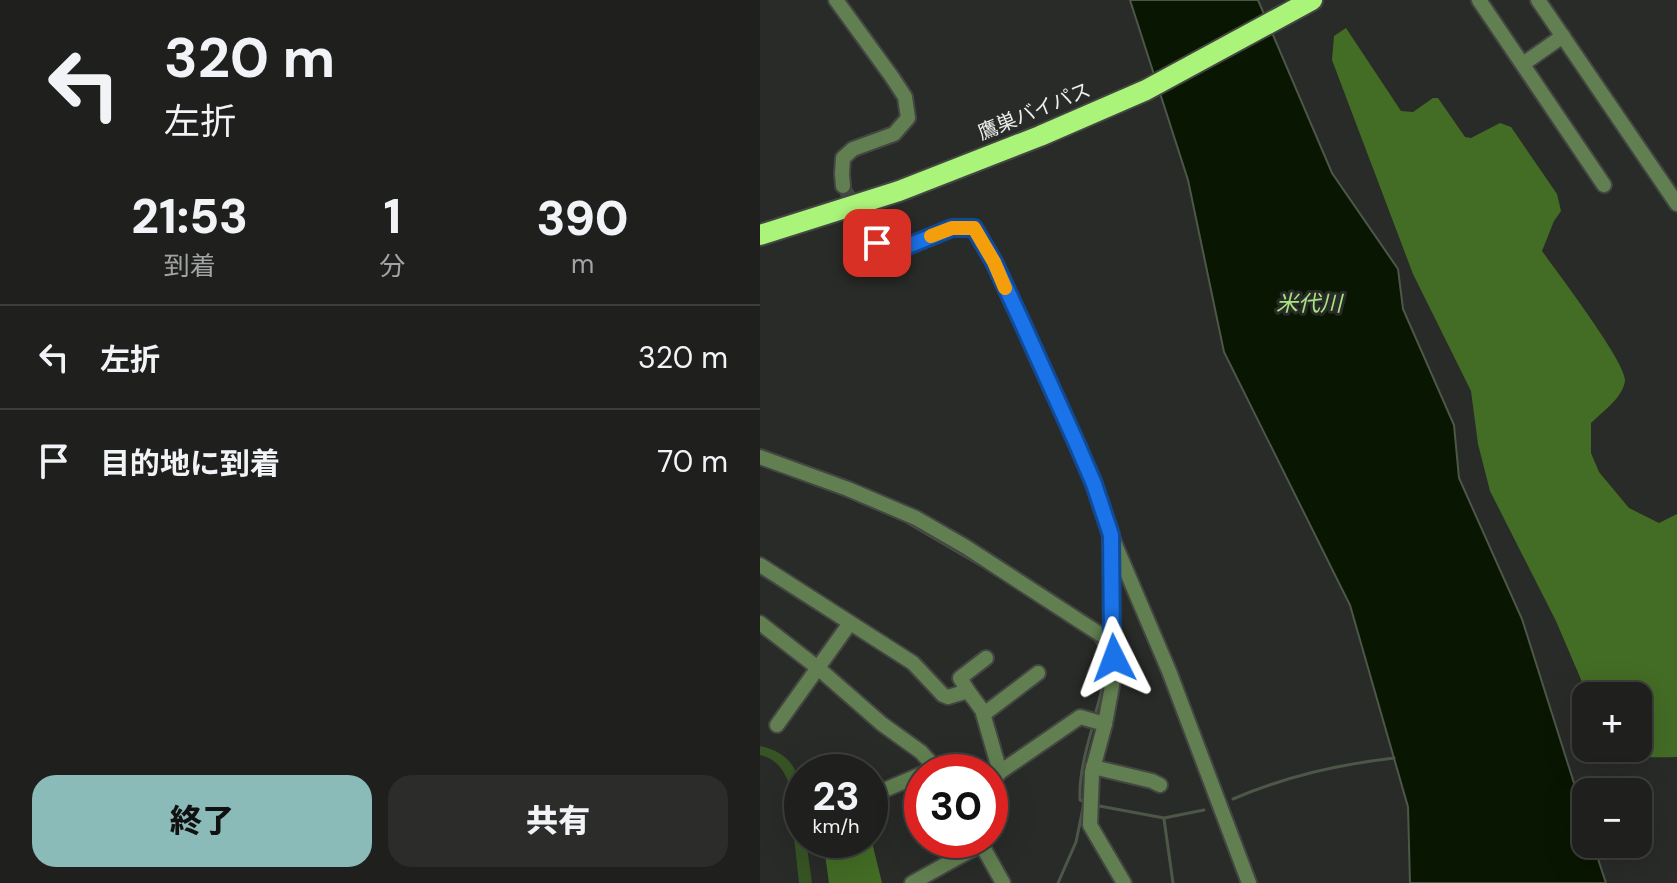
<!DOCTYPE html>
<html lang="ja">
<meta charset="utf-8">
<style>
:root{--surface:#1f201e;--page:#2c2d2b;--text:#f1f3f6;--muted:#a1a3a4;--line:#3c3e3c;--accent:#8bbbb9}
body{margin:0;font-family:"DM Sans","Noto Sans JP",sans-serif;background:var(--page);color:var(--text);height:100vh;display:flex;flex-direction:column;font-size:30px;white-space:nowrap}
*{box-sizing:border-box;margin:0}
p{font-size:26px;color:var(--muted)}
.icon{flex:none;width:44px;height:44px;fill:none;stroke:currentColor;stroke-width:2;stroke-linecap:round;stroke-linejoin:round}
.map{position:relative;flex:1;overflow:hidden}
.sheet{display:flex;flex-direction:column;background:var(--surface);width:760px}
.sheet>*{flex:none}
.top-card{background:#1f201e;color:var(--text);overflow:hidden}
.fabs{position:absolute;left:812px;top:682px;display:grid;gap:16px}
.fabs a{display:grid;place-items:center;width:80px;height:80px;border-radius:16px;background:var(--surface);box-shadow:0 8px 32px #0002,0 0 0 2px var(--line);font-size:40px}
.speed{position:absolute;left:24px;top:754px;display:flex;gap:16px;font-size:40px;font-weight:700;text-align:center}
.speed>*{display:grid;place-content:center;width:104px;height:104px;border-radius:50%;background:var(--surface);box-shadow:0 8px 32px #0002,0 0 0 2px var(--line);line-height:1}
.speed small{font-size:20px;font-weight:400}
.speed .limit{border:12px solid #d22;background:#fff;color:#111}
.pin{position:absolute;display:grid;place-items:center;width:68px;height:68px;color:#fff;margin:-34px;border-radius:16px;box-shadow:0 4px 12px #0006}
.me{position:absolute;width:88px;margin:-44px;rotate:357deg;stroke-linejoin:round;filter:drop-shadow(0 0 6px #0008)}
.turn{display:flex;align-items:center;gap:28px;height:168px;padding:0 32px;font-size:36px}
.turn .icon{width:104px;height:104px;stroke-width:2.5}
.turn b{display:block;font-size:56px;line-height:68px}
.eta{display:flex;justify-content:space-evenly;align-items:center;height:136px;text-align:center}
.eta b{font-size:48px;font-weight:800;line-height:56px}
.cta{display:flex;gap:16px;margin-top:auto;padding:16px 32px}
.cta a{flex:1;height:92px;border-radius:24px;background:var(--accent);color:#111;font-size:32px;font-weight:800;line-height:92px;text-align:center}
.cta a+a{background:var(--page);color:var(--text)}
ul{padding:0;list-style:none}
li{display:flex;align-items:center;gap:24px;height:104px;padding:0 32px;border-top:2px solid var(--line)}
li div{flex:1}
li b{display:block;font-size:30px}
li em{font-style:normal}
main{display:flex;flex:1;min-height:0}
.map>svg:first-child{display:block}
.green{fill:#375424}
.forest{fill:#436c25}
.water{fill:#091602;stroke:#4d5748;stroke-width:2}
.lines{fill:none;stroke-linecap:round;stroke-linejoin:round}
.stream{stroke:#4d5748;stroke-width:3}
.minor-tunnel{stroke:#464845;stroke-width:14;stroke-dasharray:14 7;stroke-linecap:butt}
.minor-casing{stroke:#444643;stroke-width:18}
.highway-casing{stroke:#444643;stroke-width:24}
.minor{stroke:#617f50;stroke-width:14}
.highway{stroke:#abf47a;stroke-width:20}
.route-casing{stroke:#114b97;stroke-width:20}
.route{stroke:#1a73e8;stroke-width:14}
.slow{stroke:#f59e0b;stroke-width:14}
.labels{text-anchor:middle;stroke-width:6;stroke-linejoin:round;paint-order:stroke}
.street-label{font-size:20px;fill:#eceeec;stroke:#292b28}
.water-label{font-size:22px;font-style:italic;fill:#a8e382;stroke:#292b28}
</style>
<main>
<section class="sheet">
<div class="top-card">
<div class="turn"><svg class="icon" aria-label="left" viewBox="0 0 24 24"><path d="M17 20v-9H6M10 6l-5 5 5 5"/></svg><div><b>320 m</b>左折</div></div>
</div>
<div class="eta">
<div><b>21:53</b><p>到着</p></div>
<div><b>1</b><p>分</p></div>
<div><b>390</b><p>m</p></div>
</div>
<ul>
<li><svg class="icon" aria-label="left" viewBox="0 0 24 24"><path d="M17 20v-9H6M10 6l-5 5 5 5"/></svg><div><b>左折</b></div><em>320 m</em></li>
<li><svg class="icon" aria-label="arrive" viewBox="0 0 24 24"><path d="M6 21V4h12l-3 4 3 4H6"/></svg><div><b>目的地に到着</b></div><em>70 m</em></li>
</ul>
<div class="cta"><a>終了</a><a>共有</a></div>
</section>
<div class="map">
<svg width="917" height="883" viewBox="0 0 917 883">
<rect width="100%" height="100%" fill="#292b28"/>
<path class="green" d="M0,746c49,10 42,54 42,94h4l6,43h-13l-11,-102c-6,-14 -13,-22 -28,-26z"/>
<g class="forest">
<path d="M586,28l55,83 12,1 20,-14h5l27,39 6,1 29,-15 11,4 46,67 4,17 -7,10 -12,30c15,21 83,110 83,129 -1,17 -23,32 -34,43v30l8,19 30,36 30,15 18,-9v243c-19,0 -40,3 -55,-9h16v-52h-50l-32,-75 -66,-130 -12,-47 -7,-53 -58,-117 -81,-214 2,-24z"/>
<polygon points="110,834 122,883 69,883 63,840 110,840"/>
</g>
<polygon class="water" points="370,0 498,0 572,173 638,269 643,309 694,425 699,478 762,619 826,821 826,844 833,844 846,883 650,883 648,807 590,605 464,352 428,180"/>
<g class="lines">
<g class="stream">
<polyline points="95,500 143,520 237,575"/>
<path d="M334,638c19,24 8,53 0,80"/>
<path d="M473,799c54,-23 103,-34 161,-41"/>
<path d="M327,803l-7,-3c-1,-26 6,-50 13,-75"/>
<polyline points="334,805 404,818 444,810"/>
<polyline points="404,819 413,883"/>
<polyline points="298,883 316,842 324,803"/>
</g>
<polyline class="minor-tunnel" points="83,186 108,229"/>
<defs>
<g id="minor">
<polyline points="76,0 132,77 145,97 148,118 134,134 93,149 83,158 82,174 83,186"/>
<polyline points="719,0 844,185"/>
<polyline points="778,0 917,204"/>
<polyline points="763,64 803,36"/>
<polyline points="108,229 117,243 138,250 192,228 214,228 234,262 260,318 334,484 351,535 409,671 489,883"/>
<polyline points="0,457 88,489 156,518 206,547 352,642"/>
<polyline points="352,543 352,642 354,675 345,724 332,772 330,825 364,883"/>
<polyline points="0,565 153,663 183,695 188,697 208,691 222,710 240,772"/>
<polyline points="0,623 58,668 122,724 161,752 179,772"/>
<polyline points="208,691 200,678 226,658"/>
<polyline points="224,714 278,673"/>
<polyline points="17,725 90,623"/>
<polyline points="333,767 392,781 400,785"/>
<polyline points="230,785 240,772 320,717 345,724"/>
<polyline points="110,796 162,774"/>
<polyline points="219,840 243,883"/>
<polyline points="152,883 222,844"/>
</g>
<polyline id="highway" points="0,235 139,191 280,136 386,90 552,0"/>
</defs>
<use href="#minor" class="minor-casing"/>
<use href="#highway" class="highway-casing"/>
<use href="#minor" class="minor"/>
<use href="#highway" class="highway"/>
</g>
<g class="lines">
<defs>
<polyline id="route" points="117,243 138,250 192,228 214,228 234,262 260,318 316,442 334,484 351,535 352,642 354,658"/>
</defs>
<use href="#route" class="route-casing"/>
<use href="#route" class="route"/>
<polyline class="slow" points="171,236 192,228 214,228 234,262 245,288"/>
</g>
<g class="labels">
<g class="street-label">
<text transform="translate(274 111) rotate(-22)" y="7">鷹巣バイパス</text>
</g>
<g class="water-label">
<text x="549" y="311">米代川</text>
</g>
</g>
</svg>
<div class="fabs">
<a>+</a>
<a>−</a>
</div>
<div class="speed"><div>23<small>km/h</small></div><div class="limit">30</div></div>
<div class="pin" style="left:117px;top:243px;background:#d93025"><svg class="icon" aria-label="arrive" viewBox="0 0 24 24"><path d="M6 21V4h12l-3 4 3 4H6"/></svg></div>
<svg class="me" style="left:354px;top:658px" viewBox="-20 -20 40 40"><path d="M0-17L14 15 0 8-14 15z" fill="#1a73e8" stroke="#fff" stroke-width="4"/></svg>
</div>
</main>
